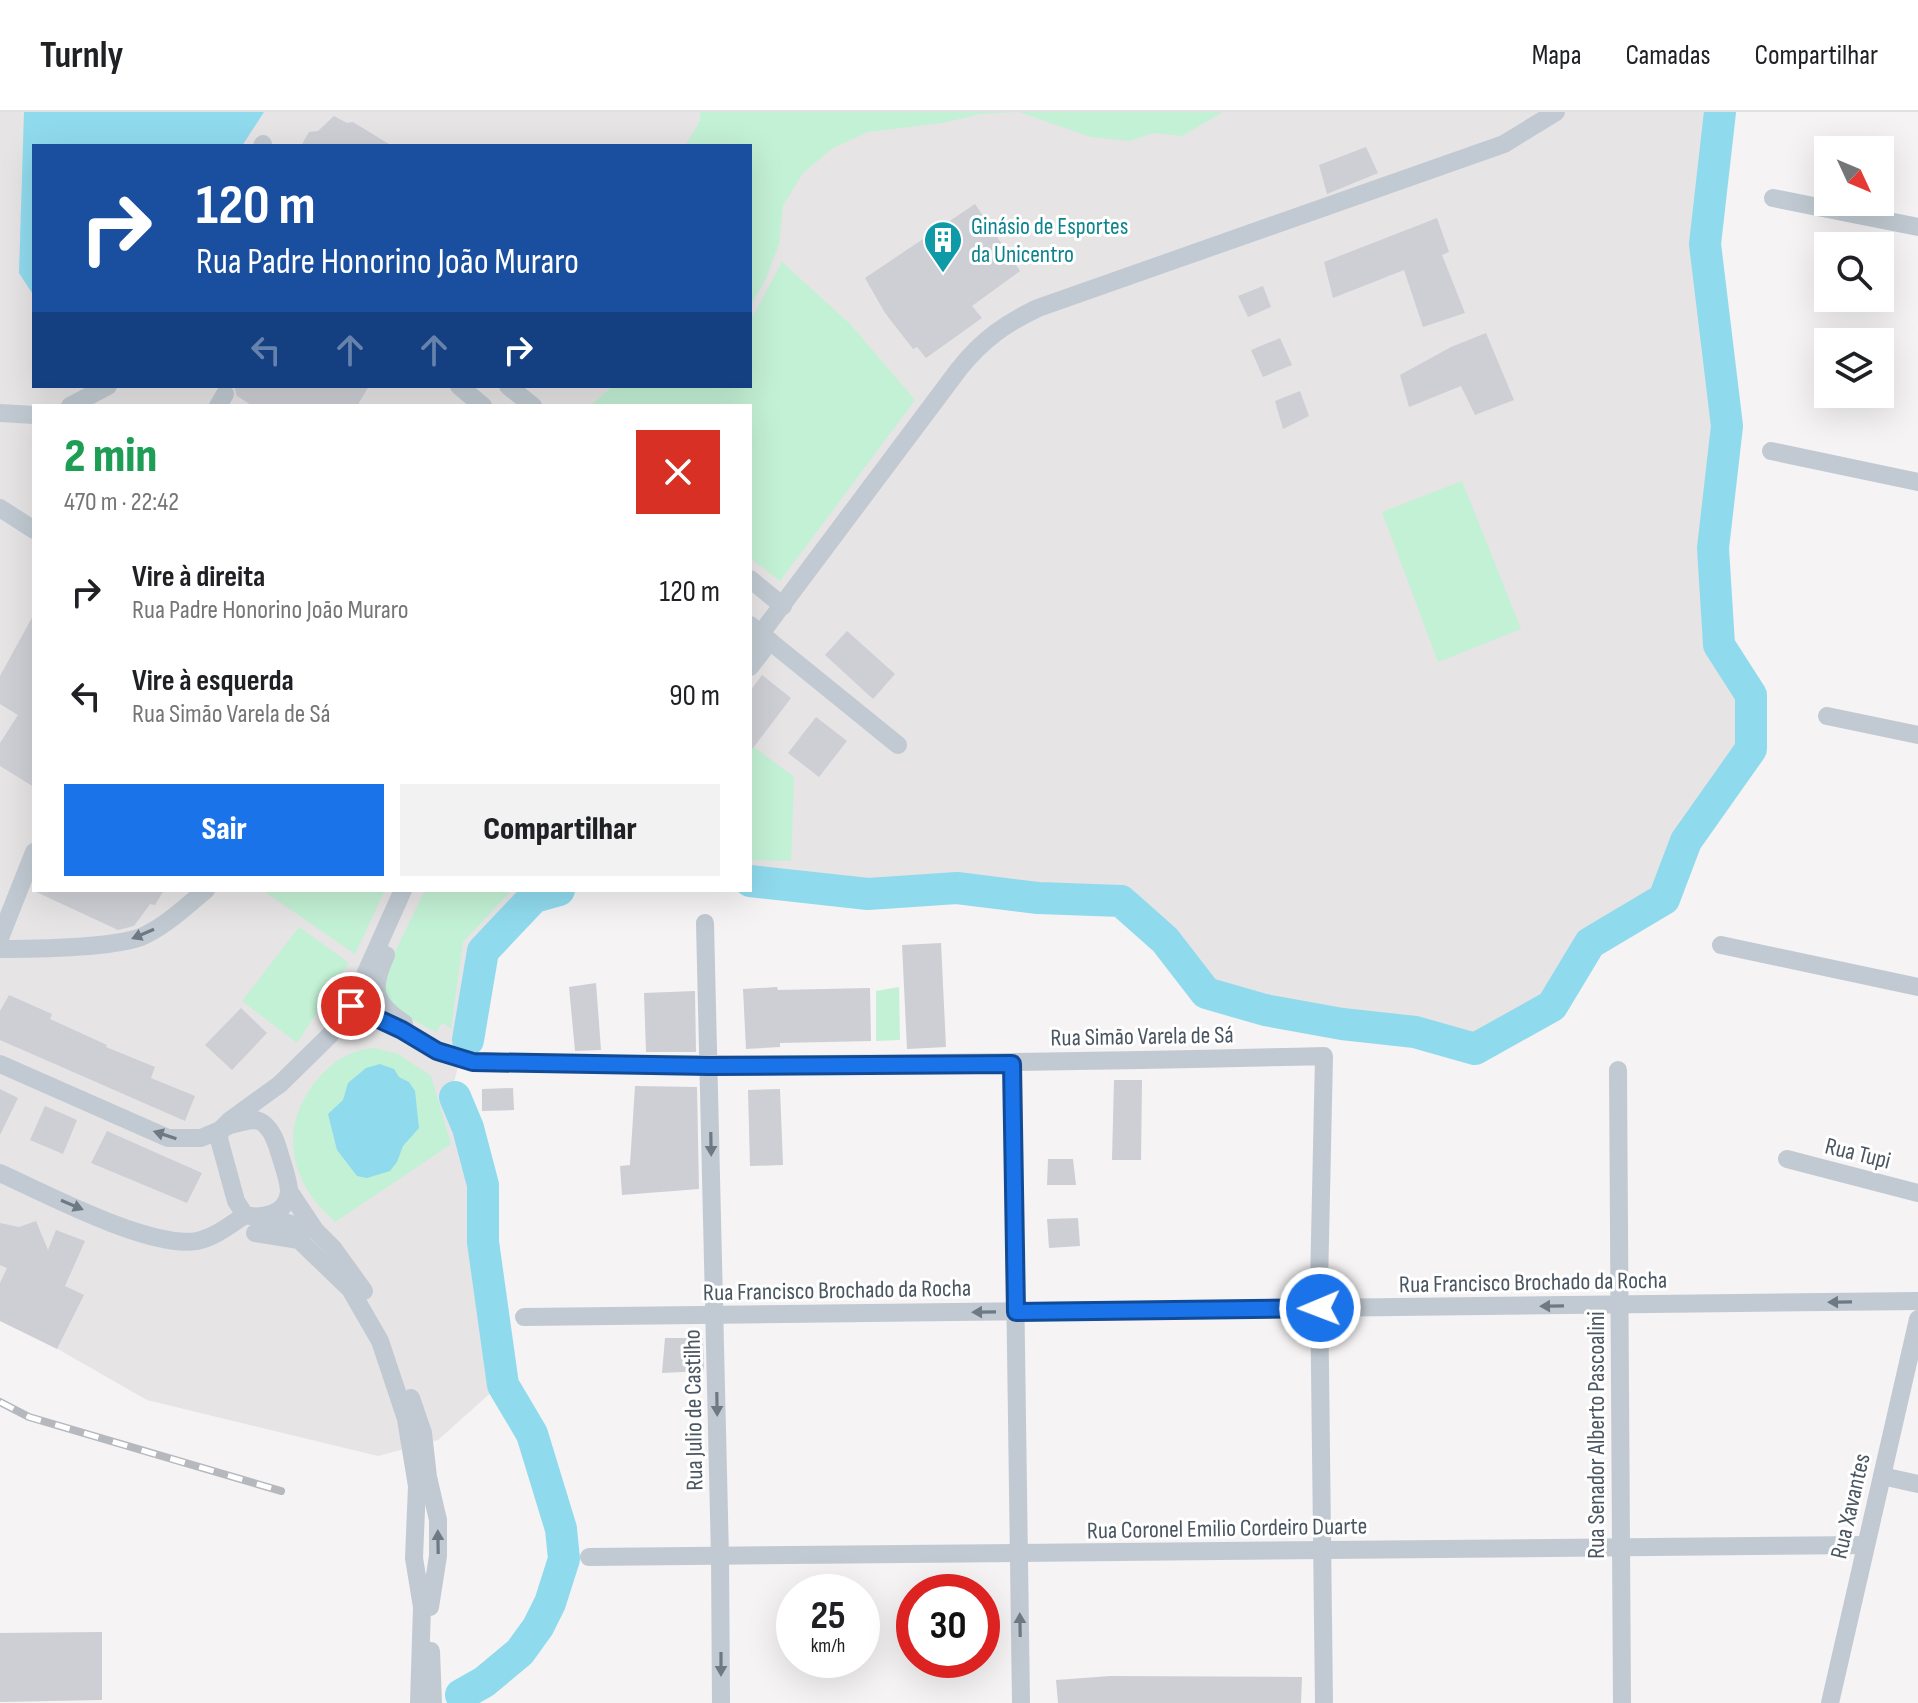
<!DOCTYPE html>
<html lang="pt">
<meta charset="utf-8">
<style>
:root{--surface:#fff;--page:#f2f2f2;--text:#202124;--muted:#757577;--line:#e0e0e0;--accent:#1a73e8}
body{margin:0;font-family:"Sofia Sans Condensed",sans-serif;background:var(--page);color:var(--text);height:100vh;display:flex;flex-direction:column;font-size:30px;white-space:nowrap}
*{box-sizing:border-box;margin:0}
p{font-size:26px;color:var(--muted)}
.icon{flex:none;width:44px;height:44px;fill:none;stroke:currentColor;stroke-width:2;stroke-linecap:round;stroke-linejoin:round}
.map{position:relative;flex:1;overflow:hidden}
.drawer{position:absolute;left:32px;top:292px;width:720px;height:488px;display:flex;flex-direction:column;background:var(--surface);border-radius:0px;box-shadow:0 8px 32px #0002}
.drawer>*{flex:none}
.top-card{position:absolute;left:32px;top:32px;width:720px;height:244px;border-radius:0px;box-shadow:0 8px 32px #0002;background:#1a4fa0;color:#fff;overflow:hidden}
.needle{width:52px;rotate:134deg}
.fabs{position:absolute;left:1814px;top:24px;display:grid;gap:16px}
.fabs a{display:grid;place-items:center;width:80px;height:80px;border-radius:0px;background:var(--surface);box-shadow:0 8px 32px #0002;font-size:40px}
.speed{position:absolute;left:776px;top:1462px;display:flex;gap:16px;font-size:40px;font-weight:700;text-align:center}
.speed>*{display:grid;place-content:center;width:104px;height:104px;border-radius:50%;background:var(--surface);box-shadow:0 8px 32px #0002;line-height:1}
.speed small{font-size:20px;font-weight:400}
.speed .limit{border:12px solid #d22;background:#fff;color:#111}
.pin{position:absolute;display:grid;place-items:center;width:68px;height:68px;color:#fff;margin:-34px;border:4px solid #fff;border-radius:50%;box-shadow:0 2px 8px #0007}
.me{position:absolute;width:88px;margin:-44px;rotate:269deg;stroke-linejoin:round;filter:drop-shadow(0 0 6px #0008)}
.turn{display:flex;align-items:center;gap:28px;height:168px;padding:0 32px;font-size:36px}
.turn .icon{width:104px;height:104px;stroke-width:2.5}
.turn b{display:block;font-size:56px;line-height:68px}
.lanes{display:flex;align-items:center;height:76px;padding:0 32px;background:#0003;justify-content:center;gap:40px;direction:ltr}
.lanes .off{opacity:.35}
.round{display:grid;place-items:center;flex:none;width:84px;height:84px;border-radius:0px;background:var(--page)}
.headline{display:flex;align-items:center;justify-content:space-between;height:136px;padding:0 32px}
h1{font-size:48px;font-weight:800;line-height:60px;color:#1e9e55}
.cta{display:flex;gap:16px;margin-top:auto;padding:16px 32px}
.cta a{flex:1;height:92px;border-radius:0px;background:var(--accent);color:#fff;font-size:32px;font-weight:800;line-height:92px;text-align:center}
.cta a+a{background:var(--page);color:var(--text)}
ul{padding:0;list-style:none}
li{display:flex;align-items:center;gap:24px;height:104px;padding:0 32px}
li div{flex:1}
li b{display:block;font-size:30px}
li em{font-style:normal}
header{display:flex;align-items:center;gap:48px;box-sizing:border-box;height:112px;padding:0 40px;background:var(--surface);border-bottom:2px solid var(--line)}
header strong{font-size:38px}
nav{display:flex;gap:44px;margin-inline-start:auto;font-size:28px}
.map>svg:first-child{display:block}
.education{fill:#e6e4e5;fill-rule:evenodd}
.green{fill:#c3f1d5}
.water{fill:#90daee}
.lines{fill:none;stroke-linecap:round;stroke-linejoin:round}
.river{stroke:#90daee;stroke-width:32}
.building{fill:#cdcfd5}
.minor{stroke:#c1cad2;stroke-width:18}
.rail-casing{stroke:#b5b8bd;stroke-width:8}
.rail{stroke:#fff;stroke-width:5;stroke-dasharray:15;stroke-linecap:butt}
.oneway{fill:#6e7983}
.route-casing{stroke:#114b97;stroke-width:20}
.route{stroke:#1a73e8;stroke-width:14}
.labels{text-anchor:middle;stroke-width:6;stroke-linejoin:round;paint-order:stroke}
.culture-label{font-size:24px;fill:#0d838f;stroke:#fff;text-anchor:start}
.street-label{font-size:24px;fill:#4a5661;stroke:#fff}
</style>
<header>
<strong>Turnly</strong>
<nav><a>Mapa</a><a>Camadas</a><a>Compartilhar</a></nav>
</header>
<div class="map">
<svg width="1918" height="1591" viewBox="0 0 1918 1591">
<rect width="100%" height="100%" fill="#f5f3f3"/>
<path class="education" d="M0,0h1713l-17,131 22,183 -14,122 7,96 31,54 2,49 -67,90 -21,59 -72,41 -38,64 -73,41 -61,-18 -67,-7 -78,-15 -55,-17 -34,-43 -54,-48 -86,-5 -79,-13 -46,7 -163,-6v-471h-716v484h512l-13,4 -54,55 -10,77 -19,71 13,32 14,55 -2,60 20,145 -57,51 -60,16 -231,-56 -147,-84zM34,34h716v240h-716z"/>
<g class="green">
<polygon points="700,0 1223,0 1182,24 1153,21 1130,29 1091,25 1019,0 980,2 942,11 868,20 833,36 803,61 783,94 779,132 766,166 750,195 750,34 685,34 700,9"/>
<polygon points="782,150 850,212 915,288 780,469 750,446 750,294 590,294 613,274 750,274 750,209"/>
<polygon points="1462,369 1521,517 1438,550 1382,400"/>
<polygon points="750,632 794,665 791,749 750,748"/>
<polygon points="262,778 385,778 355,842"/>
<polygon points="425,778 512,778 463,830 451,916 442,911 436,920 405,904 385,889 381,869"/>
<polygon points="299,815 349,851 297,931 242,889"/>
<polygon points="899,875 900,928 876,929 876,879"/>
<path d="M374,936l24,6 33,22 20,68 -116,78c-8,-9 -19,-18 -25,-28 -25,-39 -22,-79 7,-114 16,-19 33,-30 57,-32z"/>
</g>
<g class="water">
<polygon points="24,0 264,0 242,34 34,34 34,184 19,161"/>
<polygon points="380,952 394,957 399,965 409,970 415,979 419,1016 403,1034 397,1050 390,1059 367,1066 357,1064 337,1038 328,1002 343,988 348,971 366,956"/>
</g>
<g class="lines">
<g class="river">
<polyline points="750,769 868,782 957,776 1038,786 1121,789 1165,828 1206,881 1265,898 1342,912 1415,920 1475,937 1552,894 1590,831 1664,787 1686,729 1751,637 1751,583 1719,533 1713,436 1727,314 1705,132 1720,0"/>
<polyline points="468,928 483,839 534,785 559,778"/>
<polyline points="455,985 468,1016 483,1073 483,1130 503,1273 532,1322 561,1417 564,1447 550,1491 538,1515 520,1540 484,1570 461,1583"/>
</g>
</g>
<g class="building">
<polygon points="334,4 347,11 353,10 392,34 301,34 309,20 318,19"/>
<polygon points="1366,35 1378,61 1327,82 1319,53"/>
<polygon points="975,92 1020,159 972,194 982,206 926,246 917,235 913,237 885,201 865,166"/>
<polygon points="1437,106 1449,140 1442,143 1465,201 1423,215 1404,158 1333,186 1324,150"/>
<polygon points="1263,174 1271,195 1248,205 1238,184"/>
<polygon points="1486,221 1514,288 1475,303 1461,274 1409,295 1400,263 1451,235"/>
<polygon points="1280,226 1292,253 1263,265 1251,238"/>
<polygon points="234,274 369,274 357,294 253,294 237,284"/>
<polygon points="1300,279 1309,304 1283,317 1275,289"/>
<polygon points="34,502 34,675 0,654 0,631 18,603 0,592 0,564"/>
<polygon points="847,519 895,562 873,587 825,543"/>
<polygon points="762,563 791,586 750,640 750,579"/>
<polygon points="816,605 847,629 819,665 788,641"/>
<polygon points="32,778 164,778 155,793 150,792 134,814 118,818"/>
<polygon points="941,831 946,935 907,937 902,833"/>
<polygon points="596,871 601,938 575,939 569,875"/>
<polygon points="777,875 778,878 870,876 871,929 780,931 780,935 746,937 743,877"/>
<polygon points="695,879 696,940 646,940 644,881"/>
<polygon points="9,883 52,902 50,907 107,933 106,935 155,955 151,966 195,984 185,1009 0,928 0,899"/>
<polygon points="241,896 267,921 232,958 205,933"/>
<polygon points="1114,968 1142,968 1141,1048 1112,1048"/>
<polygon points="635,974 697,975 699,1077 622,1083 620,1054 630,1053"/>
<polygon points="513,976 514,998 482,999 482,977"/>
<polygon points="0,977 18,986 0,1023"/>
<polygon points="780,977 783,1053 750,1054 748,978"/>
<polygon points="45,994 77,1008 63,1042 30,1028"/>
<polygon points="107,1019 202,1061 187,1091 91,1051"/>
<polygon points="1048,1047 1073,1047 1076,1073 1047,1073"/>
<polygon points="1078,1106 1080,1134 1049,1136 1047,1107"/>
<polygon points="36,1109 48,1138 56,1118 85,1129 65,1174 84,1183 57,1237 0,1209 0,1171 7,1156 0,1153 0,1111 19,1115"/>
<polygon points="665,1226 703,1226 704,1259 662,1261"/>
<polygon points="102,1520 102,1588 0,1590 0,1521"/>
<polygon points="1110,1564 1302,1565 1301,1591 1058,1591 1056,1568"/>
</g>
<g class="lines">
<g class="minor">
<polyline points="262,34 263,32"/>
<polyline points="1773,86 1918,115"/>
<polyline points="459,274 483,294"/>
<polyline points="508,274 533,294"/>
<polyline points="70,294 108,274"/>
<polyline points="218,294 225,282"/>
<polyline points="0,301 34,303"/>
<polyline points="1771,339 1918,370"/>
<polyline points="0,396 34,418"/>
<polyline points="750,467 783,494"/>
<polyline points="750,513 898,633"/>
<path d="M750,536l209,-279c23,-29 47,-46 79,-61l466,-164 52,-32"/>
<polyline points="750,555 770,529"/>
<polyline points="1827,604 1918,623"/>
<polyline points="705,811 720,1445 721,1591"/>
<polyline points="0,826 34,740"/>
<polyline points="1721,833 1918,875"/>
<path d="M0,837c35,0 110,-1 141,-12 24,-10 45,-31 65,-47"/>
<path d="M386,843c-15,33 -14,47 18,68"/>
<path d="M351,894l51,24 35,21 36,11c284,5 567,1 851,-6l-5,229 5,418"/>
<polyline points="0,952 168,1026 201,1026 220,1018 229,1009 280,972 330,923 351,894 403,778"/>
<polyline points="1012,952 1021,1591"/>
<polyline points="1618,958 1622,1591"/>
<path d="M251,1008c7,0 11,1 16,7 7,7 10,18 13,28 3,10 9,26 9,37 -2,22 -27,27 -44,23l-9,-14 -17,-62 1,-9 10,-5z"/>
<polyline points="1787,1047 1918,1081"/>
<path d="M0,1061c46,21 150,76 197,68 18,-4 33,-16 48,-26"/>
<polyline points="289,1079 315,1118 333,1136 364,1179"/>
<polyline points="264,1105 315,1118"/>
<polyline points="255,1121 299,1128 350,1177 380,1229 406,1307 417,1374 414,1446 422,1495 419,1591"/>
<polyline points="524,1205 1918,1189"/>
<polyline points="411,1286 423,1321 428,1365 438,1408 438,1444 430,1495"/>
<polyline points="1882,1364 1918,1372"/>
<polyline points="589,1445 1866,1433"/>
<polyline points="431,1539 433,1591"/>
<polyline points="1830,1591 1918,1207"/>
</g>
<defs>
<polyline id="rail" points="0,1290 29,1305 281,1379"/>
</defs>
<use href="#rail" class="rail-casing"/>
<use href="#rail" class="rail"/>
</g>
<defs><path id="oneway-solid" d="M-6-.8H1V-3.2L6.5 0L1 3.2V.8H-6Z" transform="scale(2)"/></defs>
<g class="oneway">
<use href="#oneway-solid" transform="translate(143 822) rotate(157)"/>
<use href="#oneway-solid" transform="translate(165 1023) rotate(-162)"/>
<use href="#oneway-solid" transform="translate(711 1032) rotate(89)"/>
<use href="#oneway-solid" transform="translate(72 1093) rotate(23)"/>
<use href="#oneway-solid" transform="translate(1840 1190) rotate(179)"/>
<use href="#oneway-solid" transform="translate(1552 1194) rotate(179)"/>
<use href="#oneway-solid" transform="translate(984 1200) rotate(179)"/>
<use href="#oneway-solid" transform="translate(717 1292) rotate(89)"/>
<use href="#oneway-solid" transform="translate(438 1430) rotate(-91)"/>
<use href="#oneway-solid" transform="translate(1020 1513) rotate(-91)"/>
<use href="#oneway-solid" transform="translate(721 1552) rotate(90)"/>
</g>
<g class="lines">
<defs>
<polyline id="route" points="351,894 402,918 437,939 473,950 709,954 1012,952 1016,1200 1320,1196"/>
</defs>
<use href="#route" class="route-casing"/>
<use href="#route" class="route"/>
</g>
<defs>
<symbol id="building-pin" viewBox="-11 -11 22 30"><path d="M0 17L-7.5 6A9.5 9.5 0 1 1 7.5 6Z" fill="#0f9aa8" stroke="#fff"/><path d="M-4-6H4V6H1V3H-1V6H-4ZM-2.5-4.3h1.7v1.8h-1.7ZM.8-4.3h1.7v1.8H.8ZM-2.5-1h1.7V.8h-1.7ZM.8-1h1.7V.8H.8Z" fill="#fff"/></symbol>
</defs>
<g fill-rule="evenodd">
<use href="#building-pin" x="921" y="106" width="44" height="60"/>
</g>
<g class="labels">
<g class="culture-label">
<text x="971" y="122">Ginásio de Esportes<tspan x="971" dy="28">da Unicentro</tspan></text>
</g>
<g class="street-label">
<text transform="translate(1142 924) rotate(-1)" y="8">Rua Simão Varela de Sá</text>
<text transform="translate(1858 1041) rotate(14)" y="8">Rua Tupi</text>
<text transform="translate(1533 1170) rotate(-1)" y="8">Rua Francisco Brochado da Rocha</text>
<text transform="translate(837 1178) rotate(-1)" y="8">Rua Francisco Brochado da Rocha</text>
<text transform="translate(693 1298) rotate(-91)" y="8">Rua Julio de Castilho</text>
<text transform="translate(1596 1323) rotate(-90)" y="8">Rua Senador Alberto Pascoalini</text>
<text transform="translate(1850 1394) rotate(-77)" y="8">Rua Xavantes</text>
<text transform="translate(1227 1416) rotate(-1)" y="8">Rua Coronel Emilio Cordeiro Duarte</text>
</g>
</g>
</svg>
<div class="fabs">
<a><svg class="needle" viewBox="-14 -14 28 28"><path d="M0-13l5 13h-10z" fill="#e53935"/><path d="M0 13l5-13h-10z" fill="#757577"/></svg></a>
<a><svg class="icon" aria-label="search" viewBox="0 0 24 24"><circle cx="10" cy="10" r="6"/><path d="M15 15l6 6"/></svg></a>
<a><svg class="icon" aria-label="layers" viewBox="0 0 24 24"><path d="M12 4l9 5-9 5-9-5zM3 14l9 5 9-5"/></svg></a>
</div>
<div class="speed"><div>25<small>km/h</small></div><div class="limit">30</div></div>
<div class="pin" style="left:351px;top:894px;background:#d93025"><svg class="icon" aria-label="arrive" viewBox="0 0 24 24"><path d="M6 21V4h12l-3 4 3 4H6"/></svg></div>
<svg class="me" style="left:1320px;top:1196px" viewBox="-20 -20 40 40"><circle r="17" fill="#1a73e8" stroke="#fff" stroke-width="3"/><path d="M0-11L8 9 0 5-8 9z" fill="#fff"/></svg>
<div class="top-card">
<div class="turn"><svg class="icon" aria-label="right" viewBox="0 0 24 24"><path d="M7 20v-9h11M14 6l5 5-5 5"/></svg><div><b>120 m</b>Rua Padre Honorino João Muraro</div></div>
<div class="lanes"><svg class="icon off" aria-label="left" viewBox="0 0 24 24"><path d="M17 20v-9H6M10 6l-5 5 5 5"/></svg><svg class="icon off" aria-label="ahead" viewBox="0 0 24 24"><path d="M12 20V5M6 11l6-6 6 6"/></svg><svg class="icon off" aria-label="ahead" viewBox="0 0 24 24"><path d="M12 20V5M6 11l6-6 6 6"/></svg><svg class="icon" aria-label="right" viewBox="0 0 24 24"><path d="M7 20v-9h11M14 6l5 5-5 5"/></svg></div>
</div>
<section class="drawer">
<div class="headline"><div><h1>2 min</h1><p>470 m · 22:42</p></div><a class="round" style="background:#d93025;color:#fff"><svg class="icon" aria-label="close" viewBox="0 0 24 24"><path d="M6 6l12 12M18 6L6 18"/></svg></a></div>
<ul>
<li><svg class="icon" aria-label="right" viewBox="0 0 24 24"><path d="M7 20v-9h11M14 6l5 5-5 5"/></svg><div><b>Vire à direita</b><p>Rua Padre Honorino João Muraro</p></div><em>120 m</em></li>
<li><svg class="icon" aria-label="left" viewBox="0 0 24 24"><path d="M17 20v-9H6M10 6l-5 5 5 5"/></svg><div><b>Vire à esquerda</b><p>Rua Simão Varela de Sá</p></div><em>90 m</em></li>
</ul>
<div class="cta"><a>Sair</a><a>Compartilhar</a></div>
</section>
</div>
